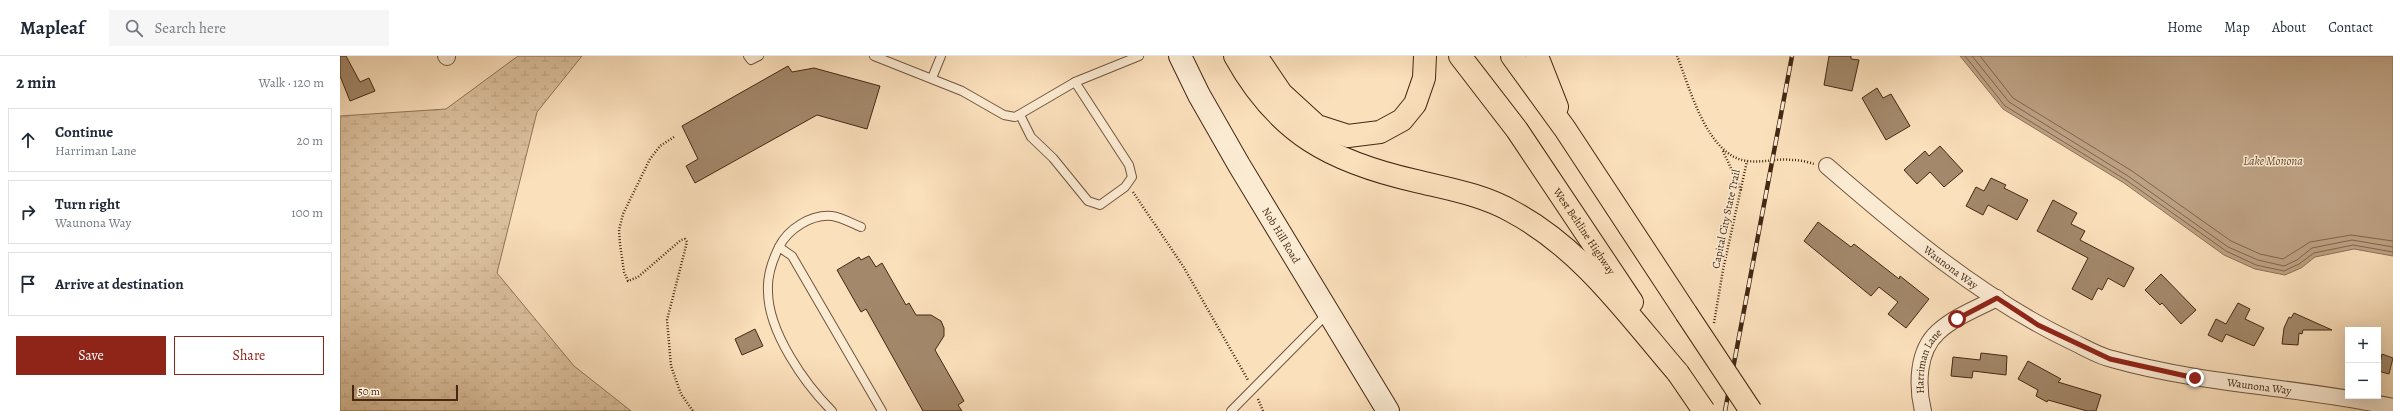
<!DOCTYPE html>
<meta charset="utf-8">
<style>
:root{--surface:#fff;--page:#f6f6f7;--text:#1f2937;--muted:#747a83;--line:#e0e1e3;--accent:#8f2418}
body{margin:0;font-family:Alegreya,serif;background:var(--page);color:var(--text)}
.controls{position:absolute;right:12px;bottom:12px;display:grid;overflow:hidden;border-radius:0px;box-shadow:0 4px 16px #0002}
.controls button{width:36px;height:36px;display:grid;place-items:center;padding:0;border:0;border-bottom:1px solid var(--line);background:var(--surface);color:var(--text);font:20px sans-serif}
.scale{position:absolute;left:12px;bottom:10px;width:106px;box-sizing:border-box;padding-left:4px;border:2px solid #442813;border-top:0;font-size:11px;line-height:14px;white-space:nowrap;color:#442813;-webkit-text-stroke:3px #fcebd3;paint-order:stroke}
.stop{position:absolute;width:12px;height:12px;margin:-9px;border:3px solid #8f2418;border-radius:50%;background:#fff}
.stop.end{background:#8f2418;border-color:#fff;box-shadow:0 1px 4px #0008}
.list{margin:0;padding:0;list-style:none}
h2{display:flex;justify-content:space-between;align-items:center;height:52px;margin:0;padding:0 16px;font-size:17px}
h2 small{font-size:13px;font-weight:400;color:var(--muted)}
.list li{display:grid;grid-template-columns:26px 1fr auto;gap:12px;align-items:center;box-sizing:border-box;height:64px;margin:0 8px 8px;padding:0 8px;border:1px solid var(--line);border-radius:0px}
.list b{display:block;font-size:15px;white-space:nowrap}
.list p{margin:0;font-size:13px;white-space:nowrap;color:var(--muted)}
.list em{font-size:13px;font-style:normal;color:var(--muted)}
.actions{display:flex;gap:8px;padding:12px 16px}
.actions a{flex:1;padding:9px 0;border:1px solid var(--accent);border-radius:0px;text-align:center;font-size:14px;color:var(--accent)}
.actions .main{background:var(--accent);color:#fff}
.icon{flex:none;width:22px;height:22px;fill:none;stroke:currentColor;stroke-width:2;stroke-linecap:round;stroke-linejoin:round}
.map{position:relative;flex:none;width:2053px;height:355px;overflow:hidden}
header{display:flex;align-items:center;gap:24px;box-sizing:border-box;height:56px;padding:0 20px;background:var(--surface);border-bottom:1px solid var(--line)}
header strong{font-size:19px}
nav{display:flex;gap:22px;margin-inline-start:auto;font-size:14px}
.search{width:280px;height:36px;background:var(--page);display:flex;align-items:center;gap:10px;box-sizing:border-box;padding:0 14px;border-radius:0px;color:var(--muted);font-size:15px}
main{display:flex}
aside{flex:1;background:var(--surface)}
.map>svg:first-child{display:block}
.wetland{fill:url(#wetland-marsh);stroke:#907459}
.water{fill:#bda183;stroke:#8d7156}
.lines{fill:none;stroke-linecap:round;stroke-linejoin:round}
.shore{stroke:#80644b;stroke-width:1}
.building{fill:#a3886b;stroke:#442813}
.lane-casing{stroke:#72563d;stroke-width:10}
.street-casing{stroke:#72563d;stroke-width:18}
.secondary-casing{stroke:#442813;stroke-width:24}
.highway-casing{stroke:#442813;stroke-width:24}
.path{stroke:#442813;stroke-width:2.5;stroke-dasharray:1 2;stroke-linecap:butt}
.lane{stroke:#fcebd3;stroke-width:8}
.street{stroke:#fcebd3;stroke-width:16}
.secondary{stroke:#fcebd3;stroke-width:22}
.highway{stroke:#fbe0bc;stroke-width:22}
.rail-casing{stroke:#442813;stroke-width:4.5}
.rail{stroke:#fcebd3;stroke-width:3;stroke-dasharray:9;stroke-linecap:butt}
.highway-bridge-casing{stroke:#442813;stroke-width:24;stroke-linecap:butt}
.highway-bridge{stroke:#fbe0bc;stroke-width:22}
.route{stroke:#8f2418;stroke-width:5}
.labels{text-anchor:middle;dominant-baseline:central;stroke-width:3;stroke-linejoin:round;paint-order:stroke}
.street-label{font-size:11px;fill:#442813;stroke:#fcebd3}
.water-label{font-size:12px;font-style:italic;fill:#684c35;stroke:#fcebd3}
</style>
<header>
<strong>Mapleaf</strong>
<div class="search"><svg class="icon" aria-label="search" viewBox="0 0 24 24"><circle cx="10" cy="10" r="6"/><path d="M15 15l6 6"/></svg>Search here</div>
<nav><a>Home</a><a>Map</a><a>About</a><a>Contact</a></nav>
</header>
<main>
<aside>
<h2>2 min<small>Walk · 120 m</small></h2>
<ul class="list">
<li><svg class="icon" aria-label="ahead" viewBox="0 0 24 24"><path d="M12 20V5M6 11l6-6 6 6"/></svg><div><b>Continue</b><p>Harriman Lane</p></div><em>20 m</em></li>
<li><svg class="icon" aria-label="right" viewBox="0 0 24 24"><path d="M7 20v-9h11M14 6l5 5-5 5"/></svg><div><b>Turn right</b><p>Waunona Way</p></div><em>100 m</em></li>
<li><svg class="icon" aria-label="arrive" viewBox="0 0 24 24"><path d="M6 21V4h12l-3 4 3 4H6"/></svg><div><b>Arrive at destination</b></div></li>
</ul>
<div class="actions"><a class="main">Save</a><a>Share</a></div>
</aside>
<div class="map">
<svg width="2053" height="355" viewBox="0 0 2053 355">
<defs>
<pattern id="wetland-marsh" width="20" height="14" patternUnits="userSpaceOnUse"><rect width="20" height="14" fill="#dcc19f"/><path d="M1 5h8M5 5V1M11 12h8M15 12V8" fill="none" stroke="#bea688"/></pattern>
</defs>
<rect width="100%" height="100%" fill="#fbe0bc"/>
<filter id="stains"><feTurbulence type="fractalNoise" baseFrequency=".005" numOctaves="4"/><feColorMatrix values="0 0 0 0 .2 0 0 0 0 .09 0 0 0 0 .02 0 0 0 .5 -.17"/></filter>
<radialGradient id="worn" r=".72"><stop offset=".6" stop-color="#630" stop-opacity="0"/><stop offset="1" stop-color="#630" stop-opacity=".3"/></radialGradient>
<path class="wetland" d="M178 0H242L197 56 157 217 234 310 291 355H0V60L106 53Z"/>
<path class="water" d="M1620 0H2053V200L2014 193 1975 201 1961 212 1945 219 1915 213 1884 199 1784 127 1663 53Z"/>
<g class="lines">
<g class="shore">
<path d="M1625 0 1665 50 1786 124 1886 195 1916 209 1944 215 1959 208 1974 197 2013 189 2053 196"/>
<path d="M1632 0 1669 46 1788 120 1888 191 1918 204 1944 210 1957 204 1972 192 2012 184 2053 191"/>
<path d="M1640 0 1673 42 1792 115 1891 185 1920 198 1943 203 1970 186 2011 179 2053 185"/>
</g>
</g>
<g class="building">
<path d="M0 0H6L20 26 29 22 35 35 10 45 0 20Z"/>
<path d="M1489 0H1511V3L1519 4 1512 35 1484 29Z"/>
<path d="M448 10 452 16 474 12 540 30 527 73 477 59 355 127 346 110 358 103 342 70Z"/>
<path d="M1537 32 1543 42 1551 38 1570 70 1546 84 1522 42Z"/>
<path d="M1600 90 1623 115 1604 131 1590 116 1577 128 1564 114 1585 95 1589 100Z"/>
<path d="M1651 122 1666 129 1664 132 1688 144 1677 164 1648 149 1643 159 1626 150 1636 131 1644 135Z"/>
<path d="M1713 144 1737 157 1731 168 1745 175 1740 184 1794 212 1784 231 1768 222 1762 234 1758 232 1752 244 1732 233 1748 202 1697 175Z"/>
<path d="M1478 166 1511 191 1514 188 1559 223 1560 220 1589 243 1566 272 1548 258 1558 246 1539 231 1531 240 1464 185Z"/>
<path d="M529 200 536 211 542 207 566 249 569 247 576 259H591L601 265 604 272V280L595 294 624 345 618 349 622 355H583L526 253 521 256 497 214 519 201 521 204Z"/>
<path d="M1821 218 1856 254 1841 268 1822 247 1820 249 1805 234Z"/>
<path d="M1898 247 1910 253 1905 263 1924 272 1914 290 1886 278 1882 286 1868 279 1876 263 1886 268Z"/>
<path d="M1954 257 1992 274H1963L1962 278 1959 277 1958 289 1942 288 1944 272 1949 261 1951 262Z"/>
<path d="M415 273 423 290 402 299 395 283Z"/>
<path d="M1641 297 1667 300 1666 319 1633 315 1632 322 1611 320 1613 301 1640 304Z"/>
<path d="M2042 298 2053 302 2049 318 2038 315Z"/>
<path d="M1688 305 1721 323 1718 326 1761 339 1756 355H1747L1708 344 1707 346 1696 340 1698 334 1678 323Z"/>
</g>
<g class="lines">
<g class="lane-casing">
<g id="lane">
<path d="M408 0 411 4 419 0"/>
<path d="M534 0 622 35 664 59 675 61 735 26 799 0"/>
<path d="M592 22 601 0"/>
<path d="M680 59 691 81 713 102 748 145 760 149 785 131 792 121 789 109 735 26"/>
<path d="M439 191C448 173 471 158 492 160 501 161 513 168 521 171"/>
<path d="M492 355C465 328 428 276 428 235 427 219 432 205 439 191L452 200 542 355"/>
<path d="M891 355 988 257"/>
</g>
</g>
<g class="street-casing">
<g id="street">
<path d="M106 0 107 1"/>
<path id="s1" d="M1487 110C1562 175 1641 242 1731 285 1744 291 1758 300 1772 303 1864 329 1960 331 2053 351"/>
<path id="s2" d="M1583 355C1577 330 1577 295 1598 276 1614 261 1638 252 1657 242"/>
</g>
</g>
<g class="secondary-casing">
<g id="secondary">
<path id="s3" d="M840 0 859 39 899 109 1048 355"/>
</g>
</g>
<g class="highway-casing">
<g id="highway">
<path d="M895 0C938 78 992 106 1076 125 1109 133 1144 139 1173 156 1242 193 1288 259 1338 317"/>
<path d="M916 0 941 37 977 70 1008 80 1040 76 1062 64 1075 48 1084 22 1085 0"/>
<path id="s4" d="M1120 0 1177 74 1292 246"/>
<path d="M1172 0 1225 73 1346 257"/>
<path d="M1197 0 1217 51"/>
</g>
</g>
<g class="path">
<path d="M1337 0C1350 32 1367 100 1407 105 1423 107 1438 102 1453 104 1460 104 1468 106 1474 108"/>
<path d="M334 81 320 90 310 103 283 158 279 174 280 188 284 216 288 225 298 221 341 184 345 183 347 186 327 264 331 310 341 338 353 355"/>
<path d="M1383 95 1401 134"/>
<path d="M793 136 843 210 908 324"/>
<path d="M1374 267 1383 214 1407 105"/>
<path d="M918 343 923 355"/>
</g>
<use href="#lane" class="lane"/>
<use href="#street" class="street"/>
<use href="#secondary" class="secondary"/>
<use href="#highway" class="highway"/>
<g class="rail-casing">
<path id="rail" d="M1385 355 1452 0"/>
</g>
<use href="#rail" class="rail"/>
<g class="highway-bridge-casing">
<g id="highway-bridge">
<path d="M1346 257 1411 355"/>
<path d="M1338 317 1364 355"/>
</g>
</g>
<use href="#highway-bridge" class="highway-bridge"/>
</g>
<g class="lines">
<path class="route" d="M1617 263 1657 242 1698 269 1770 303 1855 322"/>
</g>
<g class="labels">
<g class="street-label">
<text transform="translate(1386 163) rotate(-78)">Capital City State Trail</text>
<text stroke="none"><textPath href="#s4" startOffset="215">West Beltline Highway</textPath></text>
<text stroke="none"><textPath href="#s3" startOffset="206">Nob Hill Road</textPath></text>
<text stroke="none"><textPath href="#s1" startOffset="160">Waunona Way</textPath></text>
<text stroke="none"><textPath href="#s2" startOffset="52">Harriman Lane</textPath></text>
<text stroke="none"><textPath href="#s1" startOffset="496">Waunona Way</textPath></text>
</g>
<g class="water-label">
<text x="1933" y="105">Lake Monona</text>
</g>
</g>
<rect width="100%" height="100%" filter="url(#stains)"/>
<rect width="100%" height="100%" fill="url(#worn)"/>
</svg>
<div class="controls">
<button>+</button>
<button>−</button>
</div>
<div class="scale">50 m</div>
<div class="stop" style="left:1617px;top:263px"></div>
<div class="stop end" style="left:1855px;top:322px"></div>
</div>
</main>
